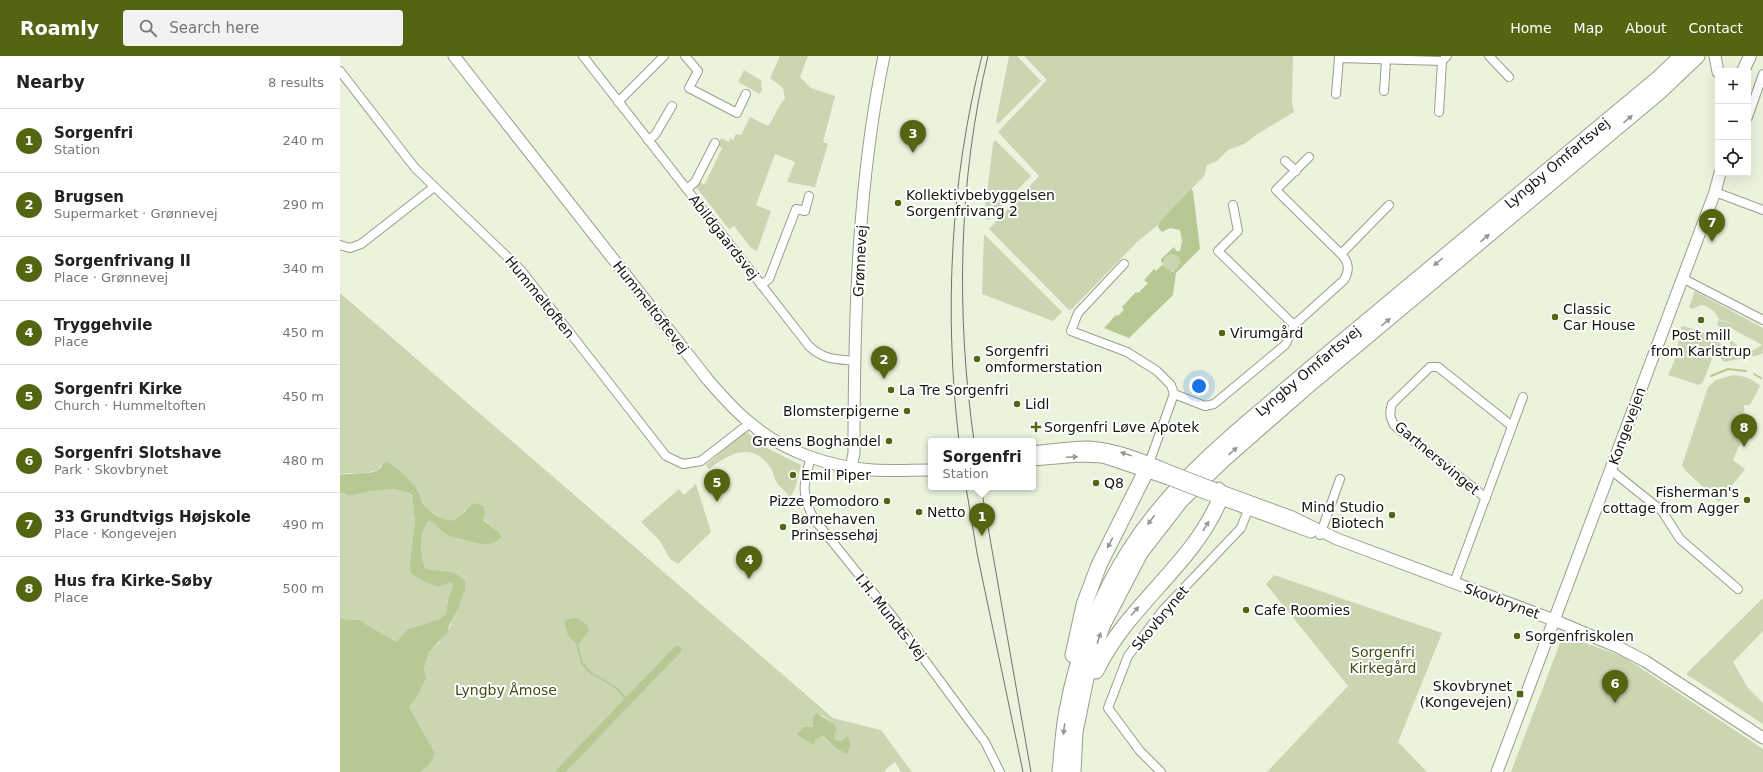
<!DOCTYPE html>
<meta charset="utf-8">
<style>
:root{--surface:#fff;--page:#f2f2f2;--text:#222;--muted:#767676;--line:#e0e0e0;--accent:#526510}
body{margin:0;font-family:"DejaVu Sans",sans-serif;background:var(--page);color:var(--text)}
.controls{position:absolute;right:12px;top:12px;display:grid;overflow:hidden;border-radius:4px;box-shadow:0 4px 16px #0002}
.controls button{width:36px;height:36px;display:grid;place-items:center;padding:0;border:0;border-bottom:1px solid var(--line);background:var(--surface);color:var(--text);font:20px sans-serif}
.you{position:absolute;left:859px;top:330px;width:14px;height:14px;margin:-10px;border:3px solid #fff;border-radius:50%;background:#1a73e8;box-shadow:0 0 0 6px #1a73e833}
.badge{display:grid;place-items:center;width:26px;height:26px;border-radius:50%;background:var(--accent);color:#fff;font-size:13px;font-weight:700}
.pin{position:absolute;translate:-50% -33px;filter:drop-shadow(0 1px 2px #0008)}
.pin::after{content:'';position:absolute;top:21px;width:14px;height:12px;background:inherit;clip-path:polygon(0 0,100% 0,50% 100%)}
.popup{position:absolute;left:588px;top:382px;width:108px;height:52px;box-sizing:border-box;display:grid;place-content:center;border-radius:4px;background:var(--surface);filter:drop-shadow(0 1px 3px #0005);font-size:13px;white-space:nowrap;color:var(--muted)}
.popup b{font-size:15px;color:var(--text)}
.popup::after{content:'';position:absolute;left:50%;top:100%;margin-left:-8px;border:8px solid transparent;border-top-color:var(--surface)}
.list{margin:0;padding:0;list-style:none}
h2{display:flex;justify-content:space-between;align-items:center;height:52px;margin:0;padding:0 16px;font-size:17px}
h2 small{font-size:13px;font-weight:400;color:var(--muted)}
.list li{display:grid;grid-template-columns:26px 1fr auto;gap:12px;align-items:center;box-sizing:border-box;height:64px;padding:0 16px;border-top:1px solid var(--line)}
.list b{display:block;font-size:15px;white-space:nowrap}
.list p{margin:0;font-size:13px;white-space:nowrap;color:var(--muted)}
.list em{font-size:13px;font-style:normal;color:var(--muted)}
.icon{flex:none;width:22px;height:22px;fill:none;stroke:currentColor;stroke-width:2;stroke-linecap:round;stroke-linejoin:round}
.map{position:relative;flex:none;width:1423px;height:716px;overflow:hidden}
header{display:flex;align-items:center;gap:24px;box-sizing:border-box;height:56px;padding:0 20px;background:var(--accent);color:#fff}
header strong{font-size:19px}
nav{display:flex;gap:22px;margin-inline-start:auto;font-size:14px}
.search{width:280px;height:36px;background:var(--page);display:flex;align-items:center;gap:10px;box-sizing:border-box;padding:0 14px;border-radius:4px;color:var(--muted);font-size:15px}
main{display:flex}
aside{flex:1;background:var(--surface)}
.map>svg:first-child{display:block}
.green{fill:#cad5b2;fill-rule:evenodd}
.water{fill:#b7c893;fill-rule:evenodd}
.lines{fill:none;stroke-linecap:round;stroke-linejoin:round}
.stream{stroke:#b7c893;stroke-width:2}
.canal{stroke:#b7c893;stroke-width:8}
.minor-casing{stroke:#989f8b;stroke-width:10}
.tertiary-casing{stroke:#989f8b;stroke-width:13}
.secondary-casing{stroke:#989f8b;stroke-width:14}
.motorway-casing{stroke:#989f8b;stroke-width:17}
.minor{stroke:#fff;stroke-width:8}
.tertiary{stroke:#fff;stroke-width:11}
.secondary{stroke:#fff;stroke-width:12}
.motorway{stroke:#fff;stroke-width:15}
.tram{stroke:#717567;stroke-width:1}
.tertiary-bridge-casing{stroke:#989f8b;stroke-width:13;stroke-linecap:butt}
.tertiary-bridge{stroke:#fff;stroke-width:11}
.oneway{fill:#969793}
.poi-dot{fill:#526510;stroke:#fff;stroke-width:1.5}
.labels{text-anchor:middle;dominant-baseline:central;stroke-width:4;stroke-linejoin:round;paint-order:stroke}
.street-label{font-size:14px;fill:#151810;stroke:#fff}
.poi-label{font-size:14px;fill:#151810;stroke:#fff;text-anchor:start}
.park-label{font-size:14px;fill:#414f16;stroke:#fff}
</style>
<header>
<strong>Roamly</strong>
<div class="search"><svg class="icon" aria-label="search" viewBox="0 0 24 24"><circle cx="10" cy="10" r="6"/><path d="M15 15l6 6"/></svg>Search here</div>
<nav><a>Home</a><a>Map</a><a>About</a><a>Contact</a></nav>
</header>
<main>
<aside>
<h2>Nearby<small>8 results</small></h2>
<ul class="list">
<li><span class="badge">1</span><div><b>Sorgenfri</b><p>Station</p></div><em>240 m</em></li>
<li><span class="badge">2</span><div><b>Brugsen</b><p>Supermarket · Grønnevej</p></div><em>290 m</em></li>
<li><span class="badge">3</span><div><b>Sorgenfrivang II</b><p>Place · Grønnevej</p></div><em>340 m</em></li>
<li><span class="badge">4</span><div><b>Tryggehvile</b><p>Place</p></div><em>450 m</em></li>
<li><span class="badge">5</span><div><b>Sorgenfri Kirke</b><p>Church · Hummeltoften</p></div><em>450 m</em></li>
<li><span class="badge">6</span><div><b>Sorgenfri Slotshave</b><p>Park · Skovbrynet</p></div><em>480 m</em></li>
<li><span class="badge">7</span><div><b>33 Grundtvigs Højskole</b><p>Place · Kongevejen</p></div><em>490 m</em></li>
<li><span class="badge">8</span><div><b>Hus fra Kirke-Søby</b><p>Place</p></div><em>500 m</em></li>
</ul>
</aside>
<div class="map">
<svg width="1423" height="716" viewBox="0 0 1423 716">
<rect width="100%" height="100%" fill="#ecf3dd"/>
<g class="green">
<path d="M440 0H468L460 21 471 32 495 40 483 86 488 88 475 131 447 126 455 106 435 98 416 149 431 155 417 195 411 192 394 170 389 173 356 131 360 126 364 128 366 126 382 92 378 89 381 82 389 86 390 82 393 84 396 78 401 79 410 61 428 70C434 63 439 47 445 43L443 32 430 22Z"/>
<path d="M669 0H677L701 25 658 68 656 65Z"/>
<path d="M684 0H953L952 48 954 56 919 77 904 88 888 94 877 105 867 109 864 120 819 168 797 186 732 253 729 254 649 173 699 120 658 76 707 24Z"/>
<path d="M404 14 422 25 421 29 422 34 420 38 398 26Z"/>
<path d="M655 84 691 120 648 164 644 161 653 88Z"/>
<path d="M644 178 722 256 713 265 642 238Z"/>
<circle cx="832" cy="206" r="9"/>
<path d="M1355 235 1423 272V297L1419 299 1384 306 1380 301 1391 290C1389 282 1381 276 1377 268L1379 264 1398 270 1379 263 1374 255 1366 250 1361 249 1352 253 1349 251ZM1383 272H1391L1422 289 1410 296 1397 294V289L1387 281Z"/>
<path d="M0 237 493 662 541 674 572 716H561L555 706 545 714V716H81L90 708 94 698 69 651 78 639 85 622 84 613 89 596 99 587 111 570V565L118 553 125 534V525L85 512C80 499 79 475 89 465L95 466 98 470 117 483 138 487 159 476 143 463 125 454 119 461 112 464H104L85 451 79 437 53 409H41L38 414 21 418 8 417 0 419ZM482 659 493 667 497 673 494 680 495 684 502 685 497 693 482 680 476 683 474 690 456 678 463 671H474L473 661Z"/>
<path d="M1342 270 1350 272 1359 276 1369 277 1381 288 1380 292 1375 295 1363 326 1359 329 1328 319 1334 306Z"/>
<path d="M1393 319C1403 320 1412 322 1420 330L1410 349H1404L1406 374 1393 404 1405 413 1379 446 1345 414 1342 409 1368 331 1376 324Z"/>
<path d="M406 375 423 390 461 409 455 433 450 441C446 436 441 432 437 427 434 422 434 417 431 412 412 385 390 397 369 413L366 409Z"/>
<path d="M356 428 371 476 338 508 330 503 320 485 301 466 339 433 344 439Z"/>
<path d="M54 433 66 436 72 440 75 466 74 487 87 527 99 531 111 526 113 530 108 543 106 558 100 563 68 573 56 586 19 564 0 563V436L9 440 31 435Z"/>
<path d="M934 519 1102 577 1058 686 1087 716H927L1008 630 926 528Z"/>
<path d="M1423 542V575L1393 606 1408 632 1423 647V668L1346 618Z"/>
<path d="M1223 579 1284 601 1423 693V716H1171Z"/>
</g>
<g class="water">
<path d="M851 133 853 135 860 193 836 217 833 239 789 282 764 272 776 259 778 260 784 254 782 251 796 236 798 237 808 227 804 224 814 213 816 215 822 209 821 203 834 191 836 195H840L842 185 840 174 830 172 822 176 818 171 819 167ZM831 198 838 200 841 206 838 211 833 216 827 213 822 208 826 200Z"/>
<path d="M46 405C58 412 72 425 79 437 81 442 82 448 86 451 92 457 104 466 113 464 119 462 129 451 135 447L143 450 145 457 143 464 159 476 161 482C157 485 152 488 146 488 138 488 110 482 103 476 97 471 97 466 89 465 79 474 80 499 85 512 101 518 112 511 125 525V534L118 553 111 565 107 577 89 596 84 613 86 622 78 639 69 651 95 698 90 708 81 716H0V563L19 564 56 586 68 573 100 563 106 558 108 543 113 530 111 526 99 531 87 527 71 517 70 508 75 466 72 439 66 436 54 433 31 435 9 440 0 436V419C9 417 31 419 38 414 41 412 43 407 46 405Z"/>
<path d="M236 562 246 568 249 574 239 588C228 584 225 575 225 564Z"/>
<path d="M476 657 493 667 497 673 494 680 495 684 502 685 507 680 509 682 510 691 507 698 497 693 483 680 476 683 474 690 456 678 463 671H473V661Z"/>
</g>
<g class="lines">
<g class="stream">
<path d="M1414 318 1421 322"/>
<path d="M1371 320 1388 313 1406 315"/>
<path d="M237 588 242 607 250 616 278 633 288 646"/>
</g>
<path class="canal" d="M220 716 337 594"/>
<g class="minor-casing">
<g id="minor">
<path d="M243 0 469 290C484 304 495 303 515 305"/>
<path d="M345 0 358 15 349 32 397 57 406 38"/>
<path d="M1149 0 1169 21"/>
<path d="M0 15 75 112 181 214 326 400 343 408 361 405 410 367"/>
<path d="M1044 35 1046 4"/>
<path d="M996 38 999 2 1102 5 1107 0"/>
<path d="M278 46 324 0"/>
<path d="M1099 56 1102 5"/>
<path d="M1408 61 1423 18"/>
<path d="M308 84 315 79 332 50"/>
<path d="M969 101 936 134 1001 198 1049 149"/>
<path d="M945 105 956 115"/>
<path d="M347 133 355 126 375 87"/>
<path d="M1376 133 1375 136 1423 154"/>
<path d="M893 149 898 175 878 195 954 269"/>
<path d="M0 189 10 192 21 188 94 131"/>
<path d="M784 208 738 257 731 275 787 296 817 315 831 329 834 338 865 350 874 348 945 289C949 283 950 276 954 269L1004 224C1010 214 1009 206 1001 198"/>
<path d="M1342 222 1423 264"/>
<path d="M421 229 429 223 456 153 465 155 469 140"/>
<path d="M471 401C463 428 461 438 474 463L553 561 645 686 660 716"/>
<path d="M808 410 834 338"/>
<path d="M1271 414 1322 455 1340 483 1398 533"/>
<path d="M1146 442 1054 369C1050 361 1049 357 1052 348L1090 311H1098L1172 370"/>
<path d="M980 479 1000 423"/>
<path d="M1114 527 1183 341"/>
<path d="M821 716 800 695 768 652 788 600 823 554 901 472 910 449"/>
</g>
</g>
<g class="tertiary-casing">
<g id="tertiary">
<path d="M114 0 368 324C381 339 394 354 409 366 442 395 489 411 533 414 552 415 572 414 591 414"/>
<path d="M1375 0 1378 16"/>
<path d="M693 396C711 394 730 391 749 391 778 393 805 405 832 416"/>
<path d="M693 404 739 400 763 401 826 422"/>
<path d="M511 412 514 397C514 266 517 129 544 0"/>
<path d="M876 433 952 461 997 483 1214 564 1280 592 1305 605 1423 682"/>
<path d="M873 440 971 476"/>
<path d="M1157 716 1375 136 1380 117"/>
</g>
</g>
<g class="secondary-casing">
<path id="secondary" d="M1403 15 1410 0"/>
</g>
<g class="motorway-casing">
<g id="motorway">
<path d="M733 599 744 549 759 509 806 415"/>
<path d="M756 615C787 549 853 509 880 443L878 434"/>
<path d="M720 716C722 696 723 675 727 655 737 598 760 540 791 492 824 441 868 400 914 361 949 331 984 301 1019 272 1120 189 1219 105 1319 22L1342 0"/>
<path d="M733 716 735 676 746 622 762 570 800 497 841 444 885 402 965 332 1319 36 1357 0"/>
</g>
</g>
<use href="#minor" class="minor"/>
<use href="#tertiary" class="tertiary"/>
<use href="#secondary" class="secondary"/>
<use href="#motorway" class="motorway"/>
<g class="tram">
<path d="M619 385C604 257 610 125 642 0"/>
<path d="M634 385C616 258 618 125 648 0"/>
<path d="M626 431 637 497 683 716"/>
<path d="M641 431 691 716"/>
</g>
<g class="tertiary-bridge-casing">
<g id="tertiary-bridge">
<path d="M832 416 876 433"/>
<path d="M826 422 870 439"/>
</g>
</g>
<use href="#tertiary-bridge" class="tertiary-bridge"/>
</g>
<defs><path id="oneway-solid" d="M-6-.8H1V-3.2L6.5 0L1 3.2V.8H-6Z"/></defs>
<g class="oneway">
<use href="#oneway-solid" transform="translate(1288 63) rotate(-40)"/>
<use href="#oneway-solid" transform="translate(1145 182) rotate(-40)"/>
<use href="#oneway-solid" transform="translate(1098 206) rotate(140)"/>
<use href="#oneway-solid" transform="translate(1046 266) rotate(-40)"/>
<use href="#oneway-solid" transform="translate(893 395) rotate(-41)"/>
<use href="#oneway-solid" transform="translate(786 398) rotate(-162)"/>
<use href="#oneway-solid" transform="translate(732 401) rotate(-3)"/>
<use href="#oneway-solid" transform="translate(811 464) rotate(127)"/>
<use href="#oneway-solid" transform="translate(866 470) rotate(-59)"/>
<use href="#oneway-solid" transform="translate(770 487) rotate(117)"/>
<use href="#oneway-solid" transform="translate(795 555) rotate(-50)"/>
<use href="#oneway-solid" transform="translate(759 582) rotate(-72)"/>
<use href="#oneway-solid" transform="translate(724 673) rotate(97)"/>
</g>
<g class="poi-dot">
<circle cx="558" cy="147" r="4"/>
<circle cx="1215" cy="261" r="4"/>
<circle cx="1361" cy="264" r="4"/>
<circle cx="882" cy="277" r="4"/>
<circle cx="637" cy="303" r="4"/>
<circle cx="551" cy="334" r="4"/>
<circle cx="677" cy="348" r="4"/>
<circle cx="567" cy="355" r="4"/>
<path d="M694 365h4v4h4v4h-4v4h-4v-4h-4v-4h4z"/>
<circle cx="549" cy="385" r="4"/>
<circle cx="453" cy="419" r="4"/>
<circle cx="756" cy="427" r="4"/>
<circle cx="1407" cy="444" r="4"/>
<circle cx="547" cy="445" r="4"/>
<circle cx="579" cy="456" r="4"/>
<circle cx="1052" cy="459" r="4"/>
<circle cx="443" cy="471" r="4"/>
<circle cx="906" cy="554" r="4"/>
<circle cx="1177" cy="580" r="4"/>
<rect x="1176" y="634" width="8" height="8" rx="2"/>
</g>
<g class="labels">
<g class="street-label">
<text transform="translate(1217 107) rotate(-40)">Lyngby Omfartsvej</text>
<text transform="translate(384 181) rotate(52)">Abildgaardsvej</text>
<text transform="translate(520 205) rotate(-87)">Grønnevej</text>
<text transform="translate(200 241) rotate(51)">Hummeltoften</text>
<text transform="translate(311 251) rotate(52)">Hummeltoftevej</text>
<text transform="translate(968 315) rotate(-40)">Lyngby Omfartsvej</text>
<text transform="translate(1287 370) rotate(-70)">Kongevejen</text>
<text transform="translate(1097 402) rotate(40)">Gartnersvinget</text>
<text transform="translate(1162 545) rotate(20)">Skovbrynet</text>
<text transform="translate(551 561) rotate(52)">I.H. Mundts Vej</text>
<text transform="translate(820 562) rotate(-50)">Skovbrynet</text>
</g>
<g class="poi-label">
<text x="566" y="139">Kollektivbebyggelsen<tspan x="566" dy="16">Sorgenfrivang 2</tspan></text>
<text x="1223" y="253">Classic<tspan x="1223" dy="16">Car House</tspan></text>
<text x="890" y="277">Virumgård</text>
<text x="1361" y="279" text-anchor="middle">Post mill<tspan x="1361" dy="16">from Karlstrup</tspan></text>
<text x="645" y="295">Sorgenfri<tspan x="645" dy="16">omformerstation</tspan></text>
<text x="559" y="334">La Tre Sorgenfri</text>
<text x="685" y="348">Lidl</text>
<text x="559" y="355" text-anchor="end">Blomsterpigerne</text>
<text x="704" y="371">Sorgenfri Løve Apotek</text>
<text x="541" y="385" text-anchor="end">Greens Boghandel</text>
<text x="461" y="419">Emil Piper</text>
<text x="764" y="427">Q8</text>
<text x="1399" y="436" text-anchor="end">Fisherman's<tspan x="1399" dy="16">cottage from Agger</tspan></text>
<text x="539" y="445" text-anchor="end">Pizze Pomodoro</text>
<text x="1044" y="451" text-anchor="end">Mind Studio<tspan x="1044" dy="16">Biotech</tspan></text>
<text x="587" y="456">Netto</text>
<text x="451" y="463">Børnehaven<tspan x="451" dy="16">Prinsessehøj</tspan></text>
<text x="914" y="554">Cafe Roomies</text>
<text x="1185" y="580">Sorgenfriskolen</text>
<text x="1172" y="630" text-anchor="end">Skovbrynet<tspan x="1172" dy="16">(Kongevejen)</tspan></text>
</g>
<g class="park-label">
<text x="1043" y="596">Sorgenfri<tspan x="1043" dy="16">Kirkegård</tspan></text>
<text x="166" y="634">Lyngby Åmose</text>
</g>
</g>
</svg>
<div class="controls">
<button>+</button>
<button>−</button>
<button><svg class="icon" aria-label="locate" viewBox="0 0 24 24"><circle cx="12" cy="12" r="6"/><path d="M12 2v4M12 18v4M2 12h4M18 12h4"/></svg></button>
</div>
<div class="you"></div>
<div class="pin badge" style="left:642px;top:480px">1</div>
<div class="popup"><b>Sorgenfri</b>Station</div>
<div class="pin badge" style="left:544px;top:323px">2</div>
<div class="pin badge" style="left:573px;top:97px">3</div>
<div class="pin badge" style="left:409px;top:523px">4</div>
<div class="pin badge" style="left:377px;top:446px">5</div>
<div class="pin badge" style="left:1275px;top:647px">6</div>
<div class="pin badge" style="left:1372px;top:186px">7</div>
<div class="pin badge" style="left:1404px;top:391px">8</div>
</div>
</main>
